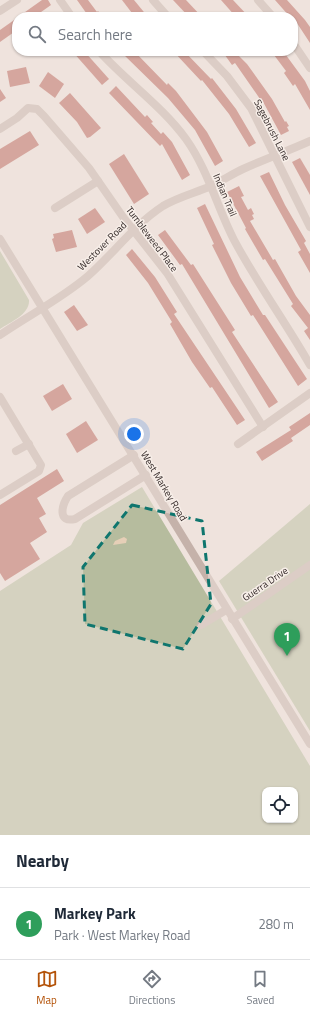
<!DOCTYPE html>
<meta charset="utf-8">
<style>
:root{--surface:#fff;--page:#f2f2f3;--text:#1f2937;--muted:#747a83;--line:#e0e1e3;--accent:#b45309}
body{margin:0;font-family:"Titillium Web",sans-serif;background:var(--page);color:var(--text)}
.controls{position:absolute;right:12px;bottom:12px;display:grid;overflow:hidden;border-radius:8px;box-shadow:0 1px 3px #0004}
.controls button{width:36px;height:36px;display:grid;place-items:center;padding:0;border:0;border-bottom:1px solid var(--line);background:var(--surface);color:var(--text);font:20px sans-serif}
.you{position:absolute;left:134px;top:434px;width:14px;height:14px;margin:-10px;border:3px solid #fff;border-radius:50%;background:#1a73e8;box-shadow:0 0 0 6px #1a73e833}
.badge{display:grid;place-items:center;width:26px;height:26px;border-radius:50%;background:var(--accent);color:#fff;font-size:13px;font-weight:700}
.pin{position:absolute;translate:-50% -33px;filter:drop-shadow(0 1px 2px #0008)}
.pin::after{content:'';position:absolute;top:21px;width:14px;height:12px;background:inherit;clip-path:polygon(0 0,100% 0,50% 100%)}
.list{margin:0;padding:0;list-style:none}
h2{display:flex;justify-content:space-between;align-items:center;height:52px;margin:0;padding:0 16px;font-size:17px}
h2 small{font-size:13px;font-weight:400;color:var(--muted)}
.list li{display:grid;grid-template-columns:26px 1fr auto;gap:12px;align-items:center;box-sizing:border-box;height:72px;padding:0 16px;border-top:1px solid var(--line)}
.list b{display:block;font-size:15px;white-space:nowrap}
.list p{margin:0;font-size:13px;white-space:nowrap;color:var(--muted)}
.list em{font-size:13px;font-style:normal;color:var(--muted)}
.icon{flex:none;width:22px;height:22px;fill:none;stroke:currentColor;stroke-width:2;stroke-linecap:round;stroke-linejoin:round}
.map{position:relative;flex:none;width:310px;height:835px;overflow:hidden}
.search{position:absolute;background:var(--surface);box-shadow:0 1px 3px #0004;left:12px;right:12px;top:12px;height:44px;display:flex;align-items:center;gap:10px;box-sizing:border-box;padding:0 14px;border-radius:16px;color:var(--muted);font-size:15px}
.sheet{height:124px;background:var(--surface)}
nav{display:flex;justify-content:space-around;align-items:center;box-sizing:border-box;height:56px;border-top:1px solid var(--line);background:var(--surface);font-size:11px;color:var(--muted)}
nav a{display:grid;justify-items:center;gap:2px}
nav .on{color:var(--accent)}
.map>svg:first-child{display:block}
.green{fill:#b6bc9e;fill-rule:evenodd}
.sand{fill:#e6cfb7}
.building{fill:#b75b53}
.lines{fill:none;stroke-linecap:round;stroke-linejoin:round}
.minor{stroke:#c5b2aa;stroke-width:8}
.marked{fill:none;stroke:#0f766e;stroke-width:3;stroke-dasharray:8 5;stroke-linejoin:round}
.labels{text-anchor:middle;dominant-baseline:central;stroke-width:3;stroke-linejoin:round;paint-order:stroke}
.street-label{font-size:10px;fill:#342a29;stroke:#f7eee8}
</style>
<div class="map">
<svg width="310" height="835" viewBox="0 0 310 835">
<rect width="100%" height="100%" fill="#efe3dd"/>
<g class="green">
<path d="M0 251 29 300C30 314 11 322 0 329Z"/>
<path d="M142 487 310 766V835H0V591L71 545 83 523ZM265 790H295V820H265Z"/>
<path d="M310 504V731L219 581Z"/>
</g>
<path class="sand" d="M124 537 127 539 126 543 113 545 115 541Z"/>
<g class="building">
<path d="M42 0H48L51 5 34 17H18Z"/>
<path d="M77 0H88L97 12 98 11 103 17H89Z"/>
<path d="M122 0H134L148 17H135Z"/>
<path d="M173 0H186L202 17H189Z"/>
<path d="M221 0H233L249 17H236Z"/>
<path d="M275 0H287L305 20 310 27V43L293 17H290Z"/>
<path d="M17 18V30L0 42V30Z"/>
<path d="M72 51H84L109 79 102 85Z"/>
<path d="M126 51H134L167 85 168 83 176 91 207 132 223 161 215 166 195 130 168 98 123 54Z"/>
<path d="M173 51H184L211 79 212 78 236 109 256 143 249 147 229 114 202 80 201 81Z"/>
<path d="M222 51H234L247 64 272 99 285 122 286 121 289 126 287 127 289 131 281 135 261 98 260 99 235 63 232 65Z"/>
<path d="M271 51H283L305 81 310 91V110L295 84 293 86 284 73 286 71Z"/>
<path d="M26 67 30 83 10 87 7 71Z"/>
<path d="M48 72 64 84 55 98 39 86Z"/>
<path d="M116 86 145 117 147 115 153 122 151 123 161 134 163 132 172 142 190 175 182 180 162 144 160 146 109 93Z"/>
<path d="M0 89 6 98 0 102Z"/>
<path d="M70 93 101 128 90 137 87 138 77 122 59 103Z"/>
<path d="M30 131 39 145 0 169V149Z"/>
<path d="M124 154 149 194 134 204 109 164Z"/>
<path d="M300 158 310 175V195L292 162Z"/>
<path d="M269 172 285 205 306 241 304 243 310 254V273L298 252 301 250 260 176Z"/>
<path d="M239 186 244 196 241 197 248 210 251 208 254 214 252 215 254 219 250 221 273 260 275 259 296 296 310 315V340L304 331 308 328 291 306 293 304 265 259 263 260 245 229 246 228 227 192Z"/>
<path d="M205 204 240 277 263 315H265L307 379 298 386 253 315 251 316 231 283 212 245 214 244 197 208Z"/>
<path d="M95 208 105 222 87 234 78 219Z"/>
<path d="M72 230 77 247 56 252 52 239 54 238 53 234Z"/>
<path d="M165 230 191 265 193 264 235 330 232 332 278 402 269 408 182 264 180 265 158 235Z"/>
<path d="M132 249 155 277 177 312 174 314 245 420 237 425 212 387 210 388 192 362 170 324 172 322 148 283 126 255Z"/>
<path d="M74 305 88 325 77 331 64 312Z"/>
<path d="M63 384 72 399 52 411 43 396Z"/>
<path d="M310 413V425L291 438 293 441 262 461 256 452 291 430 289 427Z"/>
<path d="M86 421 98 440 77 453 66 434Z"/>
<path d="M57 469 64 481 37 498 46 514 39 518 47 532 30 543 40 559 5 581 0 573V505Z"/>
</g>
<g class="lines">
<g class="minor">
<path d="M60 0 72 17"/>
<path d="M153 0 168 17"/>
<path d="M258 0 273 17"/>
<path d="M0 11 17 0"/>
<path d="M293 43 310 68"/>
<path d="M99 51C127 82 162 106 186 139 208 170 217 207 234 240 257 283 286 323 310 365"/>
<path d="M203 51 227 76 251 108 310 227"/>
<path d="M0 129 17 118 28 108 37 109 44 116 89 168 123 217 167 273 263 427"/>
<path d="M55 208 98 181"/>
<path d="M0 239 310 744"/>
<path d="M0 335C29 315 61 299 88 276 114 253 134 225 163 206 178 197 195 193 211 186 222 181 232 174 243 169 265 159 288 151 310 141"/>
<path d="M0 397 41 465 39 471 0 495"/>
<path d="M238 444 310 393"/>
<path d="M16 451 29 444"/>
<path d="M134 455 68 496C62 505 57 523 75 519L146 475"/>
<path d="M232 619 310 565"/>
<path d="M201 625 226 610"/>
</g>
</g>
<path d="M0 0H310V835H0ZM132 505 202 521 211 604 183 649 85 624 83 567Z" fill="#efe3dd" fill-opacity=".55" fill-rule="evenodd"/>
<path class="marked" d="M132 505 202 521 211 604 183 649 85 624 83 567Z"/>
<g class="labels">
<g class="street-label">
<text transform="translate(272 130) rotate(63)">Sagebrush Lane</text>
<text transform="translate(225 195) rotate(67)">Indian Trail</text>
<text transform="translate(152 239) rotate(53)">Tumbleweed Place</text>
<text transform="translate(102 246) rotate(-45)">Westover Road</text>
<text transform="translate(164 486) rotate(59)">West Markey Road</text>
<text transform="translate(265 584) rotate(-34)">Guerra Drive</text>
</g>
</g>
</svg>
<div class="controls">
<button><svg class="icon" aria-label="locate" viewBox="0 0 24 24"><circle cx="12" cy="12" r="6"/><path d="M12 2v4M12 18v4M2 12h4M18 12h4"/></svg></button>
</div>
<div class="you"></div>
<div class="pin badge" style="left:287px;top:656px;background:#2e9e5b">1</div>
<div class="search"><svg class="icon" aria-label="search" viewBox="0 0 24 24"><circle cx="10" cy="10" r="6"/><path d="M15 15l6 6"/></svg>Search here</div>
</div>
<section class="sheet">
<h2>Nearby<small></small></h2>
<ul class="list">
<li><span class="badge" style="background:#2e9e5b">1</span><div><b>Markey Park</b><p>Park · West Markey Road</p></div><em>280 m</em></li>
</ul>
</section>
<nav>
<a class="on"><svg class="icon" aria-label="map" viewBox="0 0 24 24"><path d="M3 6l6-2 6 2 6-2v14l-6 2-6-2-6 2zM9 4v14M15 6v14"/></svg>Map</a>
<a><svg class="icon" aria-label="directions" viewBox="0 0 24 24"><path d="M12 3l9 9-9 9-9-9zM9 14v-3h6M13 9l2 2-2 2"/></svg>Directions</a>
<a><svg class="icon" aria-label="saved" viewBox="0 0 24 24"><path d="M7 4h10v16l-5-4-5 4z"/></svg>Saved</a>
</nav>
